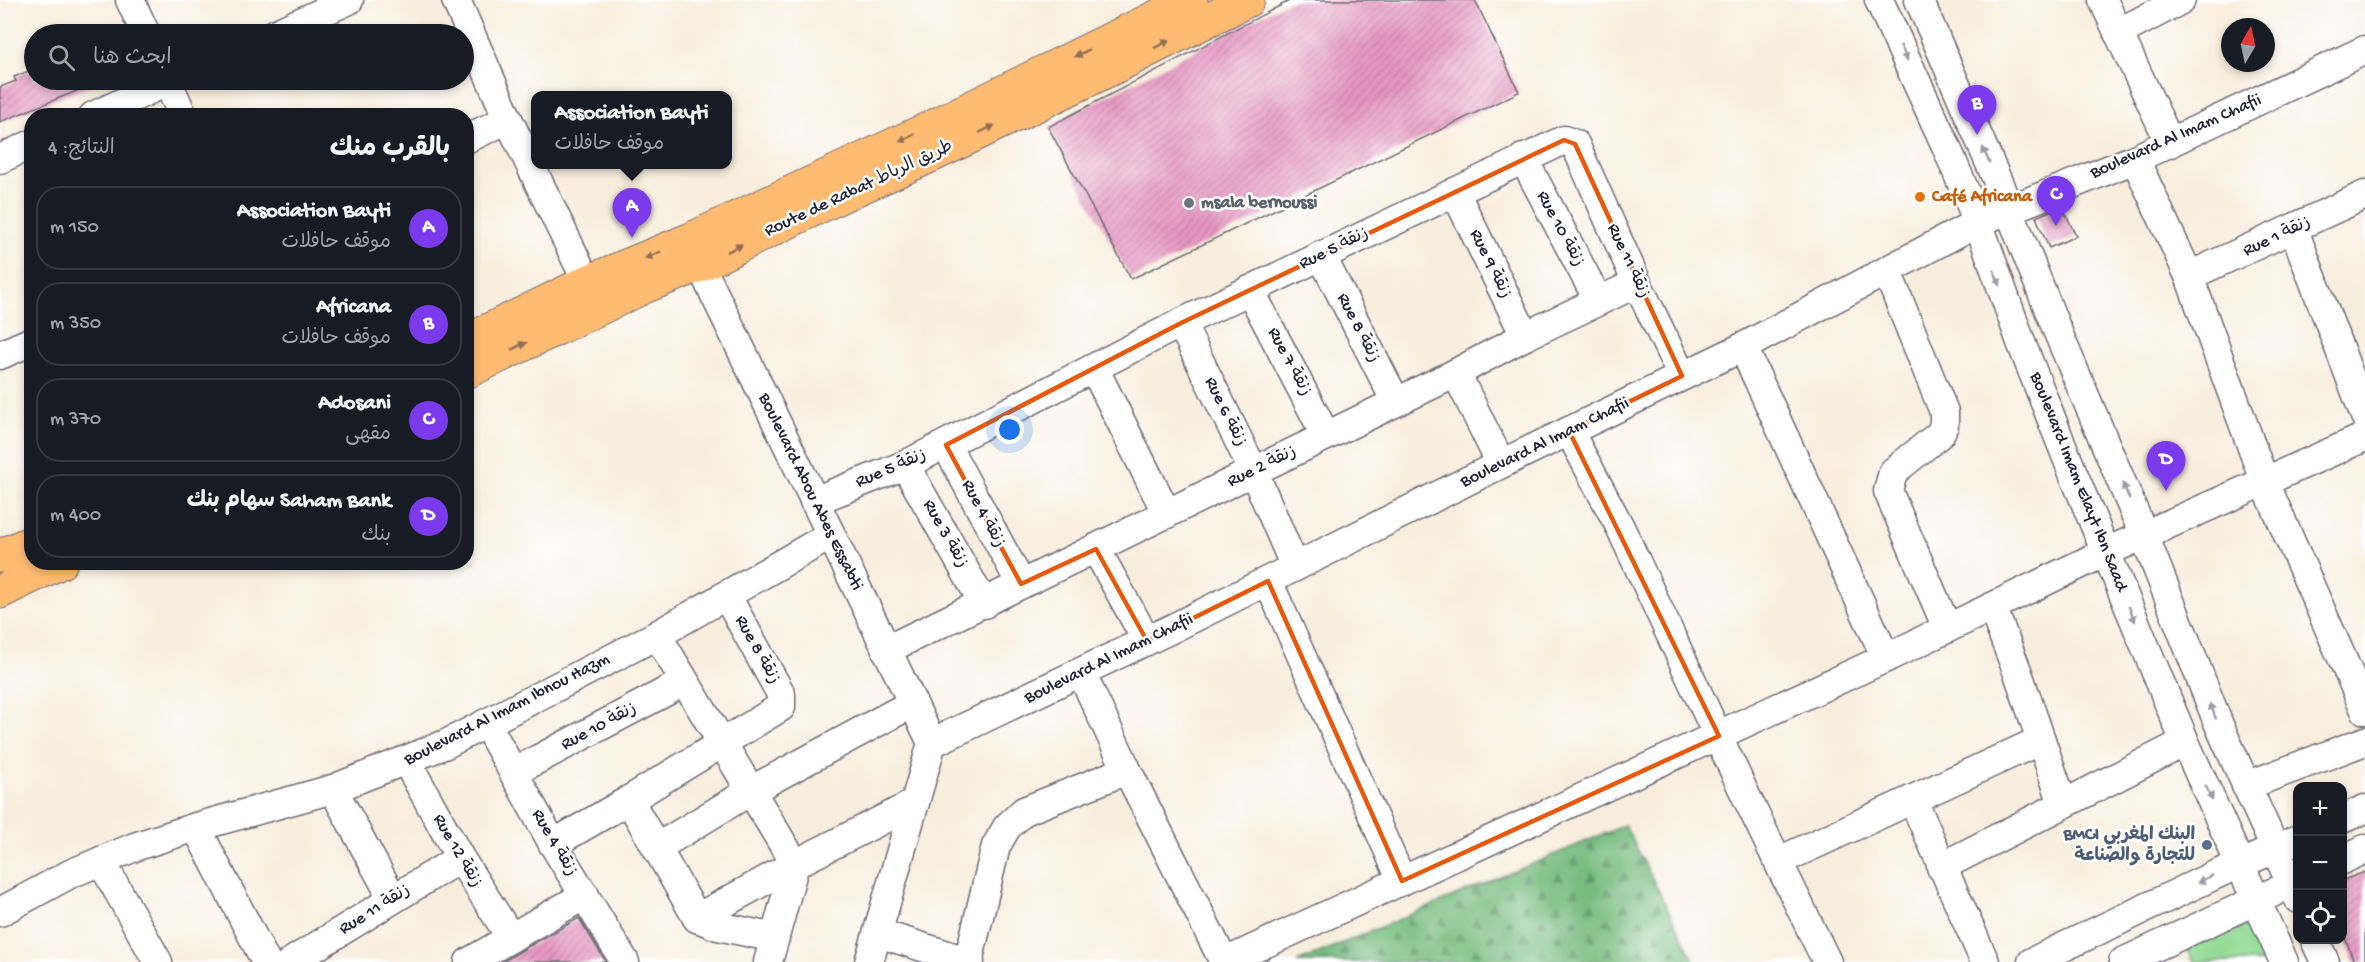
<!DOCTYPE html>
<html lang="ar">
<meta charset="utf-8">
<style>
:root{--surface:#171b24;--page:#242831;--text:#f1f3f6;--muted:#9ea1a6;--line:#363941;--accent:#7c3aed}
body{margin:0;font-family:"Gochi Hand","Playpen Sans Arabic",sans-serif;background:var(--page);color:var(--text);direction:rtl}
.controls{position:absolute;right:18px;bottom:18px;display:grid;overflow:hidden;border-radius:12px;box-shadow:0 3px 9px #0003}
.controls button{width:54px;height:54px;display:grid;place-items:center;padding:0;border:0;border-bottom:2px solid var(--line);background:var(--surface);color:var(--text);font:30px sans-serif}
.compass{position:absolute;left:2221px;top:18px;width:54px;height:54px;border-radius:50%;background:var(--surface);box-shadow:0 3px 9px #0003;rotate:9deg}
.you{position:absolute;left:1010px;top:430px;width:21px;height:21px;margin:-15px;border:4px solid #fff;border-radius:50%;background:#1a73e8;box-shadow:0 0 0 9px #1a73e833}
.badge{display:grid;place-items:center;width:39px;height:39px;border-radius:50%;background:var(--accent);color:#fff;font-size:20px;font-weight:700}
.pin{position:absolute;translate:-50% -50px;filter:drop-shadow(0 2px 3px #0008)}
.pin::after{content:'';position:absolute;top:32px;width:21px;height:18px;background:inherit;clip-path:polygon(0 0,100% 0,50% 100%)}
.popup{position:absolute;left:531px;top:91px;width:201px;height:78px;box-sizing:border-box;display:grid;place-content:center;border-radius:12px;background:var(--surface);filter:drop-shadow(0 2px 4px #0005);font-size:20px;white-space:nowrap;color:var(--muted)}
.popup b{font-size:22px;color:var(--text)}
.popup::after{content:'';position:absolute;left:50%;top:100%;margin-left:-12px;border:12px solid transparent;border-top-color:var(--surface)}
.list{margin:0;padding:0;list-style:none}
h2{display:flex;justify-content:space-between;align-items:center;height:78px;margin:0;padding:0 24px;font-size:26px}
h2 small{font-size:20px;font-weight:400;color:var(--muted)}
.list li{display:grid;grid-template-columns:39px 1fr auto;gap:18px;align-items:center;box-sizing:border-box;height:84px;margin:0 12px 12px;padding:0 12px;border:2px solid var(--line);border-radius:24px}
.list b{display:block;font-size:22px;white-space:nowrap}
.list p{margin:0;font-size:20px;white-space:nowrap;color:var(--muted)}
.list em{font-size:20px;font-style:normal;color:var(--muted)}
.icon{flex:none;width:33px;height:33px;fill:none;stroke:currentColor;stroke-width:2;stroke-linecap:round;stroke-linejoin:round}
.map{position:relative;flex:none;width:2365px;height:962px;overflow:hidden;direction:ltr}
.search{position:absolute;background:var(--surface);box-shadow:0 3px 9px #0003;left:24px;top:24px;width:450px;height:66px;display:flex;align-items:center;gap:15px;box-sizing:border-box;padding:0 21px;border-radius:33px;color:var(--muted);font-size:22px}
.panel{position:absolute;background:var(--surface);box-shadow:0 3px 9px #0003;left:24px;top:108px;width:450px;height:462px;border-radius:24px;direction:rtl}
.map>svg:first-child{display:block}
.green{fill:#94db96;stroke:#5b7e68;stroke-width:1.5}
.forest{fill:url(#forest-firs);stroke:#4c6e5d;stroke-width:1.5}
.building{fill:url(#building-hatch)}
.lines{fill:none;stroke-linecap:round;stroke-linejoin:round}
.minor-casing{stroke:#6d6974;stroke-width:31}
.major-casing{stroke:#6d6974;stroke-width:35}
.minor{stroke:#fff;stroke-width:28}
.major{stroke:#ffbb71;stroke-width:33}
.oneway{fill:#906e56}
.oneway2{fill:#9c9ca7}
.marked{fill:none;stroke:#e8590c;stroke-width:4.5;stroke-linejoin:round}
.food-dot{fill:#e8710a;stroke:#fff;stroke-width:2}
.worship-dot{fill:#6b7280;stroke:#fff;stroke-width:2}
.service-dot{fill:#5c6f8a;stroke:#fff;stroke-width:2}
.labels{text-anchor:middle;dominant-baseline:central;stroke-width:5;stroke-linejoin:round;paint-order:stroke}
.street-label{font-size:18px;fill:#22223b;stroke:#fff}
.food-label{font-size:18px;font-weight:bold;fill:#c56008;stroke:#fff;text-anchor:start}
.worship-label{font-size:18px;font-weight:bold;fill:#5b616d;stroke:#fff;text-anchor:start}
.service-label{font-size:18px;font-weight:bold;fill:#4e5e75;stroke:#fff;text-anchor:end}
</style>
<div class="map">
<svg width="2365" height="962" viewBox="0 0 2365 962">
<defs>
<pattern id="forest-firs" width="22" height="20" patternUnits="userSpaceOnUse" patternTransform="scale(1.5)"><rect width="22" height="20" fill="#77bb7f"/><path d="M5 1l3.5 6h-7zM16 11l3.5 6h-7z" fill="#619869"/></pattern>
<pattern id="building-hatch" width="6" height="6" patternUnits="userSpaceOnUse" patternTransform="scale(1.5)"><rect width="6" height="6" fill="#e797c2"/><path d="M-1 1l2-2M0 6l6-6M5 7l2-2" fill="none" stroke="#bb7b9f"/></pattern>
</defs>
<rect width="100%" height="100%" fill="#fff"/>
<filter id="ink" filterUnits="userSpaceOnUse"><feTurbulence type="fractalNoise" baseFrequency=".0167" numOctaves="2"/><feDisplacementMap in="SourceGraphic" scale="12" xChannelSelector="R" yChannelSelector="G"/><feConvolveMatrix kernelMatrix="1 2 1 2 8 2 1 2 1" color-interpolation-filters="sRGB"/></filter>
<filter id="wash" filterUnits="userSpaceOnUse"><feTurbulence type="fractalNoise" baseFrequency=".008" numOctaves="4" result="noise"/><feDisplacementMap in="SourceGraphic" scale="24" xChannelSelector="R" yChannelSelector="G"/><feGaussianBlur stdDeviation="1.35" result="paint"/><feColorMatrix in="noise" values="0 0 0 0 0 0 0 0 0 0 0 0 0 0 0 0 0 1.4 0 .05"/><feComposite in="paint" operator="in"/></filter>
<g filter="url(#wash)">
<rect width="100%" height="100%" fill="#f8eedd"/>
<path class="green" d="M2252 923 2269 962H2194L2187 948Z"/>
<path class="forest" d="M1625 825 1695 962H1297Z"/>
<g id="blocks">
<g class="building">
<path d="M1291 0H1475L1519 92 1131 279 1048 127Z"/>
<path d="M34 69V80H104L0 122V87L16 81 14 77Z"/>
<path d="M2062 206 2076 236 2049 248 2036 217Z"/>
<path d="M2365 872V962H2354L2343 932V880Z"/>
<path d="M579 918 606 962H502L519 952Z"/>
</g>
</g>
</g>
<g filter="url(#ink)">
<use href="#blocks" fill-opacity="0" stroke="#6d6974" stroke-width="1.5"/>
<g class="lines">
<g class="minor-casing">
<g id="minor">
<path d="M130 0 146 34"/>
<path d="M456 0 508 119 587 282"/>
<path d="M1879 0 1946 146 1978 222 2022 345 2073 473 2185 742 2284 962"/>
<path d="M1919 0 1998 182 2057 330 2144 535 2219 725 2298 899"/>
<path d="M2103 0 2170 143"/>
<path d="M2118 33 2181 0"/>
<path d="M274 34 349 0"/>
<path d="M167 80 183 116"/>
<path d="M93 116 171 80"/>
<path d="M466 139 508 119"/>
<path d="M1523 158 1598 300"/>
<path d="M0 159 32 144"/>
<path d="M2135 159 2189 276 2265 483 2365 710"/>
<path d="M1455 192 1525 336"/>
<path d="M2294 230 2365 416"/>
<path d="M691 246 932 743"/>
<path d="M1321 255 1396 402"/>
<path d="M1887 271 1944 412V425L1940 434 1893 472 1888 491 1947 628"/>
<path d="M2189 276 2365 195"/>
<path d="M1250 290 1326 436"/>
<path d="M1181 323 1253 470 1295 567"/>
<path d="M1743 347 1886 658"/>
<path d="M0 355 32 341"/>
<path d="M1094 368 1167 514"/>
<path d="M1456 373 1501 464"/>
<path d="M1569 431 1620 527 1745 794 1827 962"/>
<path d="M946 445 1021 584"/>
<path d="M905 465 984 604"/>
<path d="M814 501 905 465 1181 323 1564 140 1575 144 1637 283 1682 376"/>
<path d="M1096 549 1147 641"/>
<path d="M1268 581 1402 881"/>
<path d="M1992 607 2018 673 2063 804"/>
<path d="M657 635 795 864 768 962"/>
<path d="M886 650 1456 373 1525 336 1637 283"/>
<path d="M1081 672 1127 770 1224 962"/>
<path d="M486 723 553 844 625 962"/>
<path d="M407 762 460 858 511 938"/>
<path d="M514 772 684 682"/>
<path d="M2246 786 2365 741"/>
<path d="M333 789 393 899"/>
<path d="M629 800 697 918 718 926 775 938"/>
<path d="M1913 800 1985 962"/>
<path d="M2342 819 2365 809"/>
<path d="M196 827 266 962"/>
<path d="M553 844 629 800 781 707V694L726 595"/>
<path d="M658 847 752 790 913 703"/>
<path d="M2342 860 2365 849"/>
<path d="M101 861 158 962"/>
<path d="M1779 861 2041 740"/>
<path d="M1941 867 2185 742"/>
<path d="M0 912 70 874 137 846 196 827 333 789 446 744 657 635 831 535"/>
<path d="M697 918 795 864 915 803"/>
<path d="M878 933 970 962"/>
<path d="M2315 940 2325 962"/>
<path d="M291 962 460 858"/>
<path d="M469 962 585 895"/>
<path d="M869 962 932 743 1171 629 1501 464 1743 347 1978 222 2135 159 2365 50"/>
<path d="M968 962 996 846 1007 827 1024 811 1127 770"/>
<path d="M1225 962 1886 658 2106 552 2365 437"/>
<path d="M2032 962 2215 875 2298 839"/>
<path d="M2123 962 2274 892"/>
</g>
</g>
<g class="major-casing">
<g id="major">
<path d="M466 341 587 282 689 240 923 131 1191 0"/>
<path d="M466 372 644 287 700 265 841 196 935 154 1115 67 1248 0"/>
<path d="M0 556 32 542"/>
<path d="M0 592 61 562"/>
</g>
</g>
<use href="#minor" class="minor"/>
<use href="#major" class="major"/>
</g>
<defs><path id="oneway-solid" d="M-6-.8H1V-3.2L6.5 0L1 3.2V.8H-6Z" transform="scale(1.5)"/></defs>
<g class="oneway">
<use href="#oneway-solid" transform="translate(1162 44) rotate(-27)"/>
<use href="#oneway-solid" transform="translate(1082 53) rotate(154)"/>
<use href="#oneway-solid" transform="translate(987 129) rotate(-26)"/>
<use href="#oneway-solid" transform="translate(907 138) rotate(155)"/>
<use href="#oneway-solid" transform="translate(735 248) rotate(-26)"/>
<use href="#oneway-solid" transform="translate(653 255) rotate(157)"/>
<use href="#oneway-solid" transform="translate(519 346) rotate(-25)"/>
</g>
<g class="oneway2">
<use href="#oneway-solid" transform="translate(1904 53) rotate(65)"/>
<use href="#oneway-solid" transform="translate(1986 155) rotate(-114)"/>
<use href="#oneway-solid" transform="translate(1997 278) rotate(69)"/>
<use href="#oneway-solid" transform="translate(2126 491) rotate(-113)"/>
<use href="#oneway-solid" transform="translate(2132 614) rotate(67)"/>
<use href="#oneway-solid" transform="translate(2213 711) rotate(-111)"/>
<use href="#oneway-solid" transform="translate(2209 793) rotate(65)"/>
<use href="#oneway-solid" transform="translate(2205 879) rotate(154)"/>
</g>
</g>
<path class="marked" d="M1564 140 1575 144 1682 376 1569 431 1719 736 1402 881 1268 581 1147 641 1096 549 1021 584 946 445 1181 323Z"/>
<circle class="food-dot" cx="1920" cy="197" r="6"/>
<circle class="worship-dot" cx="1189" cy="203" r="6"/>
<circle class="service-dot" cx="2207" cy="845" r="6"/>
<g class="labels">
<g class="street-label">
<text transform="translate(2176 137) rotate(-24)">Boulevard Al Imam Chafii</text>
<text transform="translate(859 189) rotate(-25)">Route de Rabat طريق الرباط</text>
<text transform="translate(1560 229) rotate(62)">Rue 10 زنقة</text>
<text transform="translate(2277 237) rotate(-25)">Rue 1 زنقة</text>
<text transform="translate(1334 249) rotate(-26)">Rue 5 زنقة</text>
<text transform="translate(1628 261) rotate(65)">Rue 11 زنقة</text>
<text transform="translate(1490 264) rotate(64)">Rue 9 زنقة</text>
<text transform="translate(1358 328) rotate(63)">Rue 8 زنقة</text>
<text transform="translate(1289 362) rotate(62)">Rue 7 زنقة</text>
<text transform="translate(1225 412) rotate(64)">Rue 6 زنقة</text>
<text transform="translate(1545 443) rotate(-26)">Boulevard Al Imam Chafii</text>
<text transform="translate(1262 467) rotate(-26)">Rue 2 زنقة</text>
<text transform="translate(891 469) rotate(-23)">Rue 5 زنقة</text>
<text transform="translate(2078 482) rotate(68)">Boulevard Imam Elayt Ibn Saad</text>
<text transform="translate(810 492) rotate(64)">Boulevard Abou Abes Essabti</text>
<text transform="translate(983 514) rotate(62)">Rue 4 زنقة</text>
<text transform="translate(945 534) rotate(61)">Rue 3 زنقة</text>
<text transform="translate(757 650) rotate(61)">Rue 8 زنقة</text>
<text transform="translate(1109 659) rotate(-26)">Boulevard Al Imam Chafii</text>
<text transform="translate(507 710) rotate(-27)">Boulevard Al Imam Ibnou Hazm</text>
<text transform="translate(599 727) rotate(-28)">Rue 10 زنقة</text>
<text transform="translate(554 843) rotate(60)">Rue 4 زنقة</text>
<text transform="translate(457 851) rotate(60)">Rue 12 زنقة</text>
<text transform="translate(375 910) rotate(-32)">Rue 11 زنقة</text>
</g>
<g class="food-label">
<text x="1932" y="197">Café Africana</text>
</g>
<g class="worship-label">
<text x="1201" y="203">msala bernoussi</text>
</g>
<g class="service-label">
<text x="2195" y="835">BMCI البنك المغربي<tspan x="2195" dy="21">للتجارة والصناعة</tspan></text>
</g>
</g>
</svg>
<div class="controls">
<button>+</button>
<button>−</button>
<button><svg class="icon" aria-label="locate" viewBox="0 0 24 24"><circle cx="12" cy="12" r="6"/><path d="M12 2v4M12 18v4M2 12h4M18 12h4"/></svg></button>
</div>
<svg class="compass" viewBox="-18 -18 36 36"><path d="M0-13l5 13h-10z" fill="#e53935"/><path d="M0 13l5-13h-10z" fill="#9ea1a6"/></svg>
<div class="you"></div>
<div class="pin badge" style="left:632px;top:238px">A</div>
<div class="popup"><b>Association Bayti</b>موقف حافلات</div>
<div class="pin badge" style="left:1977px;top:135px">B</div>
<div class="pin badge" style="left:2056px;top:226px">C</div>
<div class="pin badge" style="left:2166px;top:491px">D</div>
<div class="search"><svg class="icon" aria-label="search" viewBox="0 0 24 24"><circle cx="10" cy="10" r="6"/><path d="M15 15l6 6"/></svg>ابحث هنا</div>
<section class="panel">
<h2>بالقرب منك<small>النتائج: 4</small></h2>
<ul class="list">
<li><span class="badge">A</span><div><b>Association Bayti</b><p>موقف حافلات</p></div><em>150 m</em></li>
<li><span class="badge">B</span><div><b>Africana</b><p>موقف حافلات</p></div><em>350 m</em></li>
<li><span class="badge">C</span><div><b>Adosani</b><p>مقهى</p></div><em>370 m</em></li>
<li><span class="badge">D</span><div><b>Saham Bank سهام بنك</b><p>بنك</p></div><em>400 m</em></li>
</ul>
</section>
</div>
